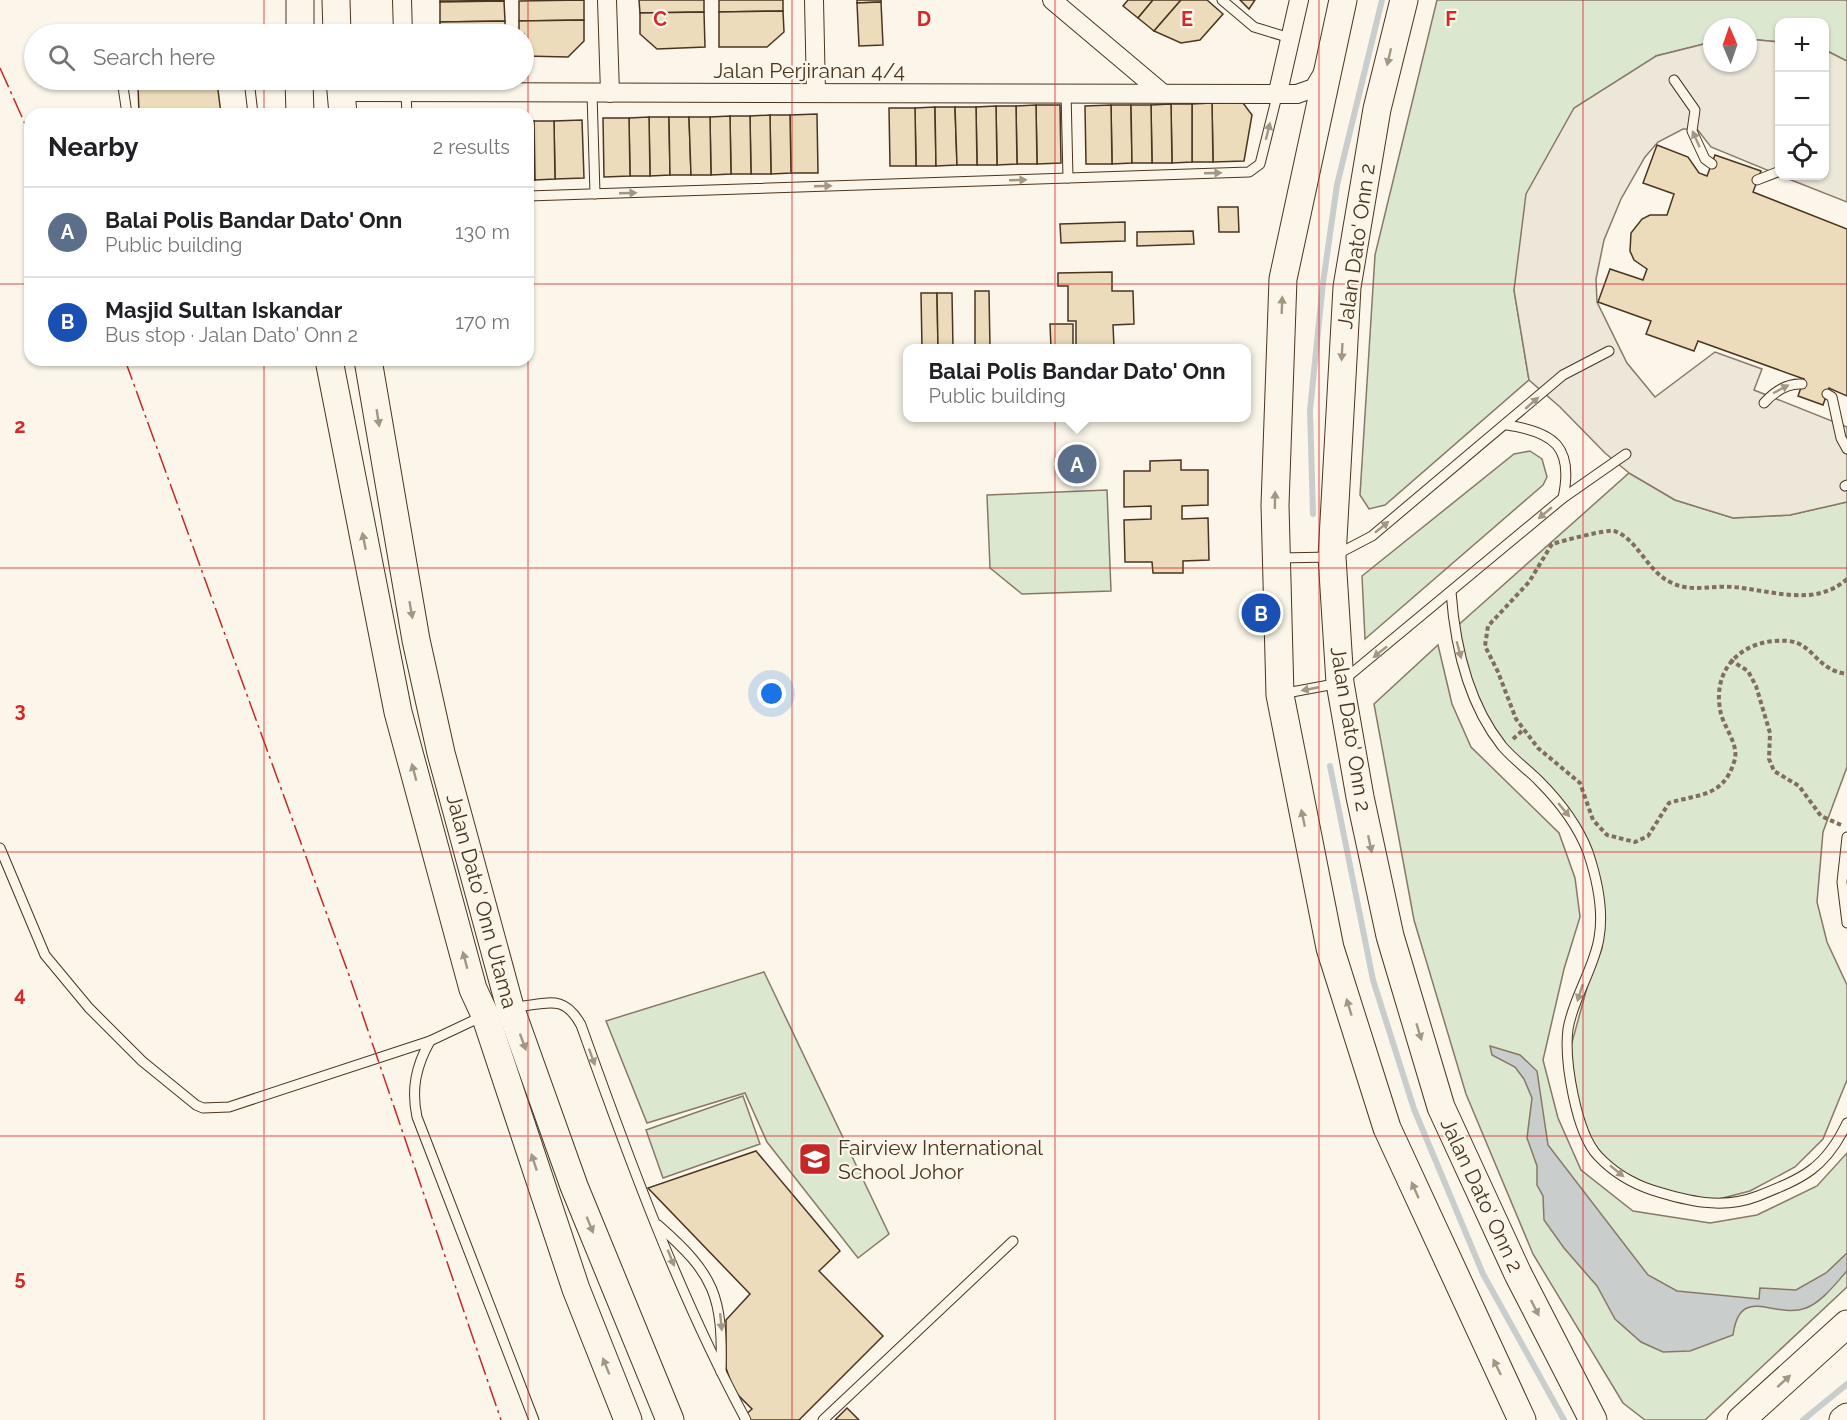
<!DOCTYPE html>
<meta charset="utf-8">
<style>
:root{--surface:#fff;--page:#f2f2f2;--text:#202124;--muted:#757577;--line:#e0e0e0;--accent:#c62828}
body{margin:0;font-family:Raleway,sans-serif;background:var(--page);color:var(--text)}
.controls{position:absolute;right:18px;top:18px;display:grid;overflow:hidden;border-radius:12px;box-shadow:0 2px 4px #0004}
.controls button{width:54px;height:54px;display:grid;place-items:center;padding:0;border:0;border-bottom:2px solid var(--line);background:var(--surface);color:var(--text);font:30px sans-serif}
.compass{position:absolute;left:1703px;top:18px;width:54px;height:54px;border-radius:50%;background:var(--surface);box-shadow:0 2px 4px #0004;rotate:358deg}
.you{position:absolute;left:772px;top:694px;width:21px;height:21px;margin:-15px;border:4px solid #fff;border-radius:50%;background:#1a73e8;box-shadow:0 0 0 9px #1a73e833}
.badge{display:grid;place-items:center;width:39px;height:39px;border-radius:50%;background:var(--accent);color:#fff;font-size:20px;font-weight:700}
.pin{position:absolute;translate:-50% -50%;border:3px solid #fff;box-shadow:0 2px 6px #0006}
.popup{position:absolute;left:903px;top:344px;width:348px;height:78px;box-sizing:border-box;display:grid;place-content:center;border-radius:12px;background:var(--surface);filter:drop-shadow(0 2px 4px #0005);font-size:20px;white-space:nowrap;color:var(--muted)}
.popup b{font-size:22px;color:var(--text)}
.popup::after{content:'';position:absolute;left:50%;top:100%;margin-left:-12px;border:12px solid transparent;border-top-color:var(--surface)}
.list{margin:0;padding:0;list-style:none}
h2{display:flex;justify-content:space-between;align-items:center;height:78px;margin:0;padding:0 24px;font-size:26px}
h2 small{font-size:20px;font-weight:400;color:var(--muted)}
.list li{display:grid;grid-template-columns:39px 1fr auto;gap:18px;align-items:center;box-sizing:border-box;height:90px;padding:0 24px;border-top:2px solid var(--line)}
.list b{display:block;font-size:22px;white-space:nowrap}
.list p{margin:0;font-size:20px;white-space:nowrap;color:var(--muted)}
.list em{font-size:20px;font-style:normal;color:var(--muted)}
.icon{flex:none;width:33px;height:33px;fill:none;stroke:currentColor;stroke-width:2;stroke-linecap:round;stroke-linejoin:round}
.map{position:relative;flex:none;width:1847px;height:1420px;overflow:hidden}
.search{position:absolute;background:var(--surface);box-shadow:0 2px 4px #0004;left:24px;top:24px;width:510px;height:66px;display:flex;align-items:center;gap:15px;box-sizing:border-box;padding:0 21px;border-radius:33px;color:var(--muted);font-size:22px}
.panel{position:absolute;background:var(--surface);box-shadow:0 2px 4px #0004;left:24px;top:108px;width:510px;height:258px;border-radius:18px}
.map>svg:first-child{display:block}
.green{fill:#dce7d0;stroke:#887966;stroke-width:1.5}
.parking{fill:#ede7d9;stroke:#887966;stroke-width:1.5}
.water{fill:#c9cecd;stroke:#887966;stroke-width:1.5}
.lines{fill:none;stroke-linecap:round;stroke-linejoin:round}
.stream{stroke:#c9cecd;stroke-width:6}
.building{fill:#ecdcbc;stroke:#4a3520;stroke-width:1.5}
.lane-casing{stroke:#4a3520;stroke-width:11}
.street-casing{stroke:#4a3520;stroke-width:20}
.primary-casing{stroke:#4a3520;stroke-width:29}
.path{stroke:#7f6f5c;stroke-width:4;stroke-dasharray:4.5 3;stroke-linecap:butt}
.lane{stroke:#fbf6e9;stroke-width:9}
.street{stroke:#fbf6e9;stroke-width:18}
.primary{stroke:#fbf6e9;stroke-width:27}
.power{stroke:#c62828;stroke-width:1.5;stroke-dasharray:21 4.5 3 4.5;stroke-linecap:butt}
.oneway{fill:#a29684}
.grid{fill:none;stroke:#d62828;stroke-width:1.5;stroke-opacity:0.55}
.labels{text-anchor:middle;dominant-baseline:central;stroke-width:4.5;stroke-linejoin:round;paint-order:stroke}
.street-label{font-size:21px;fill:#4a3520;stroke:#fbf6e9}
.poi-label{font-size:21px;fill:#4a3520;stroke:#fbf6e9;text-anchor:start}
.grid-label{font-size:20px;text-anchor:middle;font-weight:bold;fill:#d62828;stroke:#fbf6e9;stroke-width:4.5;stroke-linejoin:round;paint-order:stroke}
</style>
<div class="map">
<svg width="1847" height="1420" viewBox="0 0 1847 1420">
<rect width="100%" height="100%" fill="#fbf6e9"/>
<g class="green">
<path d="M1437 0H1847V61L1825 50 1824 22H1780L1779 42 1748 39V27H1712V42L1656 56 1514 290 1529 380 1385 505 1369 509 1360 495 1375 255Z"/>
<path d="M1530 451 1542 459 1547 477 1543 485 1365 639 1362 576 1514 454Z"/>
<path d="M1629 473 1675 500 1733 518 1790 515 1847 502V767L1823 832 1817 902 1827 942 1847 985V1080L1823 1139 1795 1167 1750 1191 1715 1200 1672 1197 1602 1161 1587 1132 1574 1093 1571 1046 1588 984 1602 948V905L1591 862 1572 824 1484 724 1455 628Z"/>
<path d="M1107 490 1111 591 1022 594 990 568 987 495Z"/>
<path d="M1438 645 1452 704 1471 747 1559 833 1575 878 1580 917 1564 969 1543 1060 1558 1118 1581 1170 1633 1211 1710 1223 1757 1215 1817 1186 1847 1153V1287L1705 1420H1645L1623 1403 1533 1254 1466 1094 1414 920 1374 704Z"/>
<path d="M764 972 889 1234 858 1258 767 1142 745 1093 647 1123 606 1021Z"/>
<path d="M743 1096 760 1144 663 1178 646 1130Z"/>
</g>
<g class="parking">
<path d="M1748 39 1779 42V175L1711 147 1697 129H1683L1658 142 1645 157 1621 199 1604 240 1596 279 1597 302 1627 363 1655 397 1715 352 1762 369 1754 390 1847 427V502L1790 515 1733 518 1675 500 1629 473 1605 453 1560 407 1529 380 1514 290 1526 194 1574 108 1656 56 1712 42V63H1748Z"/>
<path d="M1825 50 1847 61V202L1781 176H1824Z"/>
</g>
<path class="water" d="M1490 1046 1520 1055 1537 1071 1548 1145 1648 1275 1677 1291 1759 1299 1760 1288 1796 1290 1826 1273 1847 1253V1271C1836 1283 1822 1302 1806 1308 1774 1320 1740 1283 1733 1335L1690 1351 1663 1352 1641 1342 1615 1319 1597 1286 1564 1248 1544 1220 1543 1196 1537 1185V1166L1527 1138 1532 1098 1524 1079 1515 1067 1492 1055Z"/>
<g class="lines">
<g class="stream">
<path d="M1313 514 1310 410 1323 283 1337 185 1382 0"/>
<path d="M1330 766 1373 980 1414 1109 1483 1274 1564 1420"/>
<path d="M1803 1420 1847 1384"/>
</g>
</g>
<g class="building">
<path d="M440 0H504V1L440 2Z"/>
<path d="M584 0V20L519 21V1Z"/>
<path d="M639 0H704V12L640 13Z"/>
<path d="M719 0H783V11L719 12Z"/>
<path d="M857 0H881V2L857 3Z"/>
<path d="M1128 0H1153L1138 18 1123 6Z"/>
<path d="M1153 0H1181L1154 31 1138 18Z"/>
<path d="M1181 0H1207L1223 14 1200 40 1181 43 1154 31Z"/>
<path d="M1240 0H1255L1249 9Z"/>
<path d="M504 1 505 21 440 22V2Z"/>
<path d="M881 2 883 45 859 46 857 3Z"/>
<path d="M783 11 784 32 767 47H719V12Z"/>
<path d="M704 12 705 47 657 49 640 34V13Z"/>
<path d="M584 20V41L568 57 524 56V34H519V21Z"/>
<path d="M505 21V34H440V22Z"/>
<path d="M217 82 221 114H139L138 85Z"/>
<path d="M1212 103H1243L1252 115 1244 161 1213 162Z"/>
<path d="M1212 103 1213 162H1192V104Z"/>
<path d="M1171 104H1192V162L1172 163Z"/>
<path d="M1171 104 1172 163H1152L1151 105Z"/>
<path d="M1036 105H1060L1061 163 1037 164Z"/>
<path d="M1036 105 1037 164H1017L1016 106Z"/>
<path d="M1111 105H1131L1132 163 1112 164Z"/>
<path d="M1111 105 1112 164H1086L1085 106Z"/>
<path d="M1131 105H1151L1152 163H1132Z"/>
<path d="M996 106H1016L1017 164 997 165Z"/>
<path d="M996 106 997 165H977L976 107Z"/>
<path d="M935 107 936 166H916L915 108Z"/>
<path d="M935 107H955L957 165 936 166Z"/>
<path d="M955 107H976L977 165H957Z"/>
<path d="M889 108H915L916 166H890Z"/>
<path d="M817 114 818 173H791L790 115Z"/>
<path d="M770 115H790L791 173 771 174Z"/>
<path d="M770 115 771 174H751L750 116Z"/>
<path d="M730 116H750L751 174H731Z"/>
<path d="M730 116 731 174 711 175 710 117Z"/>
<path d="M649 117H669L670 175 650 176Z"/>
<path d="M649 117 650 176H630L629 118Z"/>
<path d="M669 117H689L691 175H670Z"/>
<path d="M689 117H710L711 175H691Z"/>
<path d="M603 118H629L630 176 604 177Z"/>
<path d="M582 120 584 178 555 179 554 121Z"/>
<path d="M528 121H534L535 180H528Z"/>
<path d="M534 121H554L555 179 535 180Z"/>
<path d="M1657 145 1688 157 1699 173 1707 176 1715 155 1761 171 1753 192 1847 229V396L1829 388 1823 405 1798 396 1804 379 1698 341 1694 351 1646 334 1651 321 1598 302 1610 269 1643 280 1647 269 1634 260 1630 251 1631 233 1642 219 1650 215H1667L1674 194 1643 183Z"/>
<path d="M1218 207H1238L1239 232H1219Z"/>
<path d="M1125 222V241L1061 243 1060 224Z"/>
<path d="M1193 231 1194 244 1137 246V232Z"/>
<path d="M1112 272V291H1133L1134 324 1113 325 1114 347H1076V321H1068V286H1058V273Z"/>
<path d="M975 291H989L990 348H975Z"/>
<path d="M921 293H937L938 348H922Z"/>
<path d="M937 293H952L953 348H938Z"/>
<path d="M1050 324H1073V348H1051Z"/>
<path d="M1181 460V470H1208V505L1182 506V519L1208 518 1209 560 1183 561V573H1153L1152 562H1125L1124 520 1151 519V506L1124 507V471H1150V461Z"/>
<path d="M756 1151 840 1251 819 1271 883 1336 799 1420H748L744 1416 752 1409 734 1391 726 1368V1320L750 1294 648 1188Z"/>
<path d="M847 1408 859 1420H835Z"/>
</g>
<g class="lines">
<g class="lane-casing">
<g id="lane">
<path d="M1222 0 1254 27 1290 38"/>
<path d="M122 80 127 114"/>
<path d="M249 80 253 114"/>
<path d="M1674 80 1695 110 1692 131 1705 159 1712 164"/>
<path d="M1066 92 1068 178"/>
<path d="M592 93 595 194"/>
<path d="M406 94 407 114"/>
<path d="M1757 180 1780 171"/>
<path d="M528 196 1249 172 1260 164 1278 92"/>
<path d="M1827 394 1832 397 1841 438 1847 449"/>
<path d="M1764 403C1774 392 1787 383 1802 384"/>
<path d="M1507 425C1554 432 1574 447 1563 498"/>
<path d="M1845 486 1847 485"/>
<path d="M1279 558 1332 557 1372 536 1563 375 1609 351"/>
<path d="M1451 592C1455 646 1468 703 1502 746 1513 759 1527 769 1539 781 1559 801 1578 826 1588 852 1597 879 1604 910 1599 938 1594 969 1573 998 1568 1029 1564 1060 1576 1133 1598 1156 1613 1172 1631 1183 1652 1190 1687 1201 1722 1210 1758 1196 1803 1178 1825 1169 1847 1123"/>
<path d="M1281 694 1340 683 1563 498 1626 454"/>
<path d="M1847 837 1842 882 1847 923"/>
<path d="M0 848 45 955 89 1008 142 1061 196 1105 203 1108 229 1107 430 1041 483 1016"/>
<path d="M513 1007C546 1005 563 992 581 1025 629 1159 678 1294 746 1420"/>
<path d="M430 1041C416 1066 411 1089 417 1117L534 1420"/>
<path d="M658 1225C715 1275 723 1296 721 1372"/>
<path d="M823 1420 1013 1241"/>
</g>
</g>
<g class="street-casing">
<g id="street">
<path d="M402 0 403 34"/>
<path d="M607 0 610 93"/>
<path d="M814 0 816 93"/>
<path d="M1052 0 1161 92"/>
<path d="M341 92 1297 94 1314 88 1323 73"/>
<path d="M1278 92 1299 0"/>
</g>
</g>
<g class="primary-casing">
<g id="primary">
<path d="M336 0 337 34"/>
<path d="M1343 0 1283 279 1275 505 1280 695 1330 948 1387 1128 1522 1420"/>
<path d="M1404 0 1377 109 1347 287 1332 557 1340 683 1360 797 1390 936 1441 1107 1518 1274 1593 1420"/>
<path d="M300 34V0"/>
<path d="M299 80 300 114"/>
<path d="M340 80 343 114"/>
<path d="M329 360 398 712 473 989 485 1015 576 1289 628 1420"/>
<path d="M368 360 416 640 441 753 510 1007 574 1186 670 1420"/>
<path d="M1741 1420 1847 1324"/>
<path d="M1843 1420 1847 1417"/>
</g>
</g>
<g class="path">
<path d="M1847 579C1815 608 1771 590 1733 587 1712 585 1691 593 1670 582 1647 571 1637 538 1614 531 1607 529 1562 541 1552 544L1529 582 1488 626 1485 646 1498 672 1516 719 1538 748 1580 783 1593 820 1607 835 1635 842 1648 836 1669 803C1697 794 1723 798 1734 762 1740 746 1725 729 1721 714 1710 668 1744 637 1789 641 1814 644 1816 670 1847 674"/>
<path d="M1730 660 1748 671 1756 686 1770 733 1769 759 1774 771 1799 786 1821 816 1841 825"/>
<path d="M1513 739 1524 729"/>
</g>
<use href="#lane" class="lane"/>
<use href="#street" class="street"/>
<use href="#primary" class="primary"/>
<g class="power">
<path d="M0 68 30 135"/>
<path d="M125 360 349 975 501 1420"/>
</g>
</g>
<defs><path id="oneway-solid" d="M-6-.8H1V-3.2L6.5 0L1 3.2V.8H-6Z" transform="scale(1.5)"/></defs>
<g class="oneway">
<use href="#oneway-solid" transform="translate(1389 57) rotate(103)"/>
<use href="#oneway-solid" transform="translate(1268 131) rotate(-76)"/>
<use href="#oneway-solid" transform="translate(1696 139) rotate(-114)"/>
<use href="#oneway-solid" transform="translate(1213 173) rotate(-2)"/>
<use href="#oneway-solid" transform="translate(1018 180) rotate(-2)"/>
<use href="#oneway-solid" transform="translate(823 186) rotate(-2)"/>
<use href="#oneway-solid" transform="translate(628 193) rotate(-2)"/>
<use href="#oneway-solid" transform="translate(1282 305) rotate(-88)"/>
<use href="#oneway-solid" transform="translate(1342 352) rotate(93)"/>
<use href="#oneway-solid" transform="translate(1781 389) rotate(-28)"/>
<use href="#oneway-solid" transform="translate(1532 403) rotate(-41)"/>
<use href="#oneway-solid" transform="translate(378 418) rotate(81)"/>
<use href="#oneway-solid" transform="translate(1275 500) rotate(-89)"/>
<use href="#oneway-solid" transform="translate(1545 513) rotate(140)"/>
<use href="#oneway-solid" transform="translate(1382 527) rotate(-39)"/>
<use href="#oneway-solid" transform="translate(364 541) rotate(-101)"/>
<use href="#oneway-solid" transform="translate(411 610) rotate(80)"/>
<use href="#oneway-solid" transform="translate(1459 650) rotate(75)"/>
<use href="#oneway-solid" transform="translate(1380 652) rotate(141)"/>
<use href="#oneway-solid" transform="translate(1310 689) rotate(169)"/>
<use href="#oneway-solid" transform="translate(414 772) rotate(-105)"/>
<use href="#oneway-solid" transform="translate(1564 810) rotate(50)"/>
<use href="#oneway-solid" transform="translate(1303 818) rotate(-102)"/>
<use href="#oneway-solid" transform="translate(1370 844) rotate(78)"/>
<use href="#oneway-solid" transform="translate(465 960) rotate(-105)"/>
<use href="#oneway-solid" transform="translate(1580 993) rotate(108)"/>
<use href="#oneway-solid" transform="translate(1349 1007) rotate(-107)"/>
<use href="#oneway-solid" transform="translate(1419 1032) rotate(73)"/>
<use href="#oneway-solid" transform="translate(523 1042) rotate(70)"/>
<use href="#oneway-solid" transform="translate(592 1057) rotate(70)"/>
<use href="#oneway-solid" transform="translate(534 1162) rotate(-108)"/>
<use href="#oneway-solid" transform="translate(1617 1171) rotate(39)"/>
<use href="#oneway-solid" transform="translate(1415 1190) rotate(-114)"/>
<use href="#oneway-solid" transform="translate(590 1225) rotate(68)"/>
<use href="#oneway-solid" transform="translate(671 1258) rotate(68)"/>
<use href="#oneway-solid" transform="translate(1535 1308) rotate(63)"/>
<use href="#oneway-solid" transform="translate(721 1322) rotate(84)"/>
<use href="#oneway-solid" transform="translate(606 1366) rotate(-112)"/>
<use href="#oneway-solid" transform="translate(1497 1367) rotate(-116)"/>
<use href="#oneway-solid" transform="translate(1784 1381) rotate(-42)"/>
</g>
<path class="grid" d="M264 0V34M528 0V114M792 0V1420M1055 0V1420M1319 0V1420M1583 0V1420M264 80V114M0 284H30M528 284H1847M264 360V1420M528 360V1420M0 568H1847M0 852H1847M0 1136H1847"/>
<defs>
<g id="school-square" transform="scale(1.725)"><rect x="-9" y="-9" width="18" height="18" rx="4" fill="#c62828" stroke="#fbf6e9"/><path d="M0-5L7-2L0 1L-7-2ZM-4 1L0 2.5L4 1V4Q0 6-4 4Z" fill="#fff"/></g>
</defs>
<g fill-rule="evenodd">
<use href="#school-square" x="815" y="1159"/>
</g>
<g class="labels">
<g class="street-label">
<text x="809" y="70">Jalan Perjiranan 4/4</text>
<text transform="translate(1356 246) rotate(-82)">Jalan Dato' Onn 2</text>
<text transform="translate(1351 729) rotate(81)">Jalan Dato' Onn 2</text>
<text transform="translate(482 901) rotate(75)">Jalan Dato' Onn Utama</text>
<text transform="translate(1482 1195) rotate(65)">Jalan Dato' Onn 2</text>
</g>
<g class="poi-label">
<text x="838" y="1147">Fairview International<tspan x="838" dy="24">School Johor</tspan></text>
</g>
</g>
<g class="grid-label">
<text x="660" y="26">C</text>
<text x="924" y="26">D</text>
<text x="1187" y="26">E</text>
<text x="1451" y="26">F</text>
<text x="20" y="433">2</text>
<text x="20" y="717">3</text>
<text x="20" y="1001">4</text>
<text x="20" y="1285">5</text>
</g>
</svg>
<div class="controls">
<button>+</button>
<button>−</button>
<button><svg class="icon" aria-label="locate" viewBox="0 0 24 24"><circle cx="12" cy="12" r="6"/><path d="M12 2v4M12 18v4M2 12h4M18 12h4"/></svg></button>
</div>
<svg class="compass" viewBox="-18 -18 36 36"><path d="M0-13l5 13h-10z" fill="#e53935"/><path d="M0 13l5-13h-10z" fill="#757577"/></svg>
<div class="you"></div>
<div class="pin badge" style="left:1077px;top:464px;background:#5c6f8a">A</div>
<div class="popup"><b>Balai Polis Bandar Dato' Onn</b>Public building</div>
<div class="pin badge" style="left:1261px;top:613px;background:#1a4fb4">B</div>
<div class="search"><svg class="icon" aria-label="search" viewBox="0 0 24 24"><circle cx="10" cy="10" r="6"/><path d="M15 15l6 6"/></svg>Search here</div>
<section class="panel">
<h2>Nearby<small>2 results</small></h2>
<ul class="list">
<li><span class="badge" style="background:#5c6f8a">A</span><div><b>Balai Polis Bandar Dato' Onn</b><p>Public building</p></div><em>130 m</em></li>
<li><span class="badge" style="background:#1a4fb4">B</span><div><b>Masjid Sultan Iskandar</b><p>Bus stop · Jalan Dato' Onn 2</p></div><em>170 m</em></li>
</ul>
</section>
</div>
